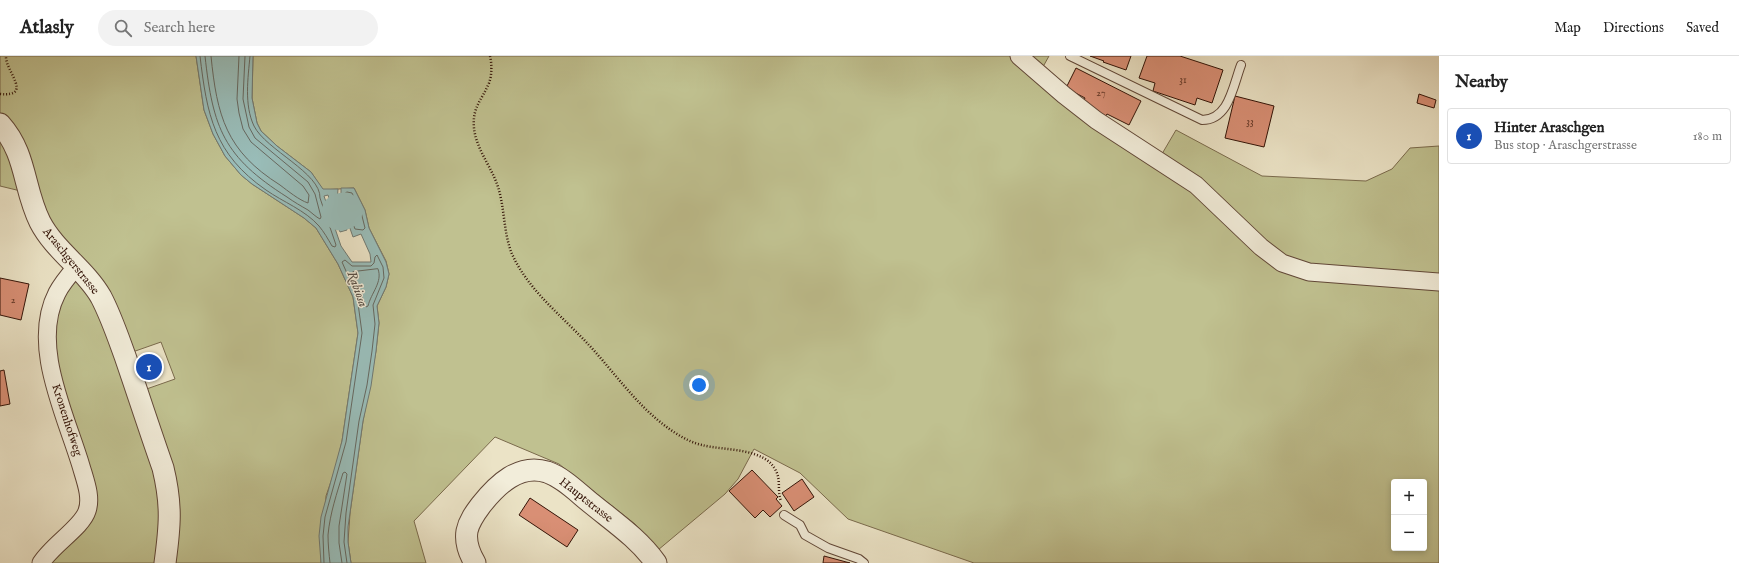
<!DOCTYPE html>
<meta charset="utf-8">
<style>
:root{--surface:#fff;--page:#f2f2f2;--text:#222;--muted:#767676;--line:#e0e0e0;--accent:#2563eb}
body{margin:0;font-family:"IM FELL English",serif;background:var(--page);color:var(--text)}
.controls{position:absolute;right:12px;bottom:12px;display:grid;overflow:hidden;border-radius:4px;box-shadow:0 2px 6px #0003}
.controls button{width:36px;height:36px;display:grid;place-items:center;padding:0;border:0;border-bottom:1px solid var(--line);background:var(--surface);color:var(--text);font:20px sans-serif}
.you{position:absolute;left:699px;top:329px;width:14px;height:14px;margin:-10px;border:3px solid #fff;border-radius:50%;background:#1a73e8;box-shadow:0 0 0 6px #1a73e833}
.badge{display:grid;place-items:center;width:26px;height:26px;border-radius:50%;background:var(--accent);color:#fff;font-size:13px;font-weight:700}
.pin{position:absolute;translate:-50% -50%;border:2px solid #fff;box-shadow:0 1px 4px #0006}
.list{margin:0;padding:0;list-style:none}
h2{display:flex;justify-content:space-between;align-items:center;height:52px;margin:0;padding:0 16px;font-size:17px}
h2 small{font-size:13px;font-weight:400;color:var(--muted)}
.list li{display:grid;grid-template-columns:26px 1fr auto;gap:12px;align-items:center;box-sizing:border-box;height:56px;margin:0 8px 8px;padding:0 8px;border:1px solid var(--line);border-radius:4px}
.list b{display:block;font-size:15px;white-space:nowrap}
.list p{margin:0;font-size:13px;white-space:nowrap;color:var(--muted)}
.list em{font-size:13px;font-style:normal;color:var(--muted)}
.icon{flex:none;width:22px;height:22px;fill:none;stroke:currentColor;stroke-width:2;stroke-linecap:round;stroke-linejoin:round}
.map{position:relative;flex:none;width:1439px;height:507px;overflow:hidden}
header{display:flex;align-items:center;gap:24px;box-sizing:border-box;height:56px;padding:0 20px;background:var(--surface);border-bottom:1px solid var(--line)}
header strong{font-size:19px}
nav{display:flex;gap:22px;margin-inline-start:auto;font-size:14px}
.search{width:280px;height:36px;background:var(--page);display:flex;align-items:center;gap:10px;box-sizing:border-box;padding:0 14px;border-radius:22px;color:var(--muted);font-size:15px}
main{display:flex}
aside{flex:1;background:var(--surface)}
.map>svg:first-child{display:block}
.green{fill:#c0c190;stroke:#7a6a4c;fill-rule:evenodd}
.water{fill:#99bdb9;stroke:#707972}
.lines{fill:none;stroke-linecap:round;stroke-linejoin:round}
.shore{stroke:#666860;stroke-width:1}
.river{stroke:#99bdb9;stroke-width:37}
.building{fill:#d98f75;stroke:#331307}
.service-casing{stroke:#614737;stroke-width:10}
.minor-casing{stroke:#614737;stroke-width:19}
.tertiary-casing{stroke:#614737;stroke-width:23}
.path{stroke:#331307;stroke-width:2.5;stroke-dasharray:1 2;stroke-linecap:butt}
.service{stroke:#f2edda;stroke-width:8}
.minor{stroke:#f2edda;stroke-width:17}
.tertiary{stroke:#f2edda;stroke-width:21}
.labels{text-anchor:middle;dominant-baseline:central;stroke-width:3;stroke-linejoin:round;paint-order:stroke}
.number-label{font-size:10px;fill:#5c3222}
.street-label{font-size:12px;fill:#331307;stroke:#f2edda}
.water-label{font-size:13px;font-style:italic;fill:#574e45;stroke:#f2edda}
</style>
<header>
<strong>Atlasly</strong>
<div class="search"><svg class="icon" aria-label="search" viewBox="0 0 24 24"><circle cx="10" cy="10" r="6"/><path d="M15 15l6 6"/></svg>Search here</div>
<nav><a>Map</a><a>Directions</a><a>Saved</a></nav>
</header>
<main>
<div class="map">
<svg width="1439" height="507" viewBox="0 0 1439 507">
<rect width="100%" height="100%" fill="#ebe3c6"/>
<filter id="stains"><feTurbulence type="fractalNoise" baseFrequency=".005" numOctaves="4"/><feColorMatrix values="0 0 0 0 .2 0 0 0 0 .09 0 0 0 0 .02 0 0 0 .5 -.17"/></filter>
<radialGradient id="worn" r=".72"><stop offset=".6" stop-color="#630" stop-opacity="0"/><stop offset="1" stop-color="#630" stop-opacity=".3"/></radialGradient>
<g class="green">
<path d="M0 0H196L204 54 213 78 225 100 241 119 252 128 304 162 316 172 338 208 353 241 358 277 342 385 336 411 326 440 321 507H41L85 462 48 279 77 210 29 137 0 130ZM161 286 175 323 138 336 124 299Z"/>
<path d="M253 0H1049L1039 18 1159 103 1176 74 1262 120 1366 125 1392 113 1410 92 1439 90V507H974L848 463 800 417 754 393 738 423 725 438 658 494 635 468 559 408 495 381 414 465 426 507H351L348 486 350 457 363 365 376 295 379 267 377 250 386 231 389 218 386 205 369 172 365 154 354 132 323 134 311 116 277 90 261 75 257 67 252 42ZM1394 426H1424V492H1394Z"/>
</g>
<path class="water" d="M196 0H253L252 42 257 67 261 75 277 90 311 116 323 133H338L337 147 347 174 340 176 328 139 324 140 341 190 352 206H371L370 198 361 178 353 181 341 147V132H354L365 154 369 172 386 206 389 218 386 231 377 250 379 267 376 295 371 330 363 365 348 471V486L351 507H321L319 480 321 461 342 385 358 277 353 241 338 208 316 172 304 162 252 128 241 119 225 100 213 78 204 54Z"/>
<g class="lines">
<g class="shore">
<path d="M200 0C207 59 214 98 266 134 283 146 305 154 319 170 324 176 328 183 332 190L335 191 336 189 320 142C321 117 266 94 254 70 244 49 248 22 250 0"/>
<path d="M205 0C213 73 224 101 287 141 294 146 301 150 308 154 312 157 316 161 320 163L321 161 315 138 308 126 255 82 249 71 243 43 245 0"/>
<path d="M211 0C217 60 226 95 280 129 288 135 299 144 308 147L309 139 303 130 251 86 243 73 239 57 237 43 239 0"/>
<path d="M347 136 352 137 361 156 365 172 363 174 355 173 345 147V138Z"/>
<path d="M378 213C383 226 371 237 368 250L366 251 353 216Z"/>
<path d="M324 507 323 480 325 461 346 386 362 277 357 240 342 206 345 204 352 210H371L374 207 375 201 377 199 383 211 384 222 373 249 375 268 372 295 367 329 359 365 346 457 344 486 347 507"/>
<path d="M330 507C329 498 328 488 328 479 330 457 337 437 343 417L345 416 347 418 339 470V487L342 507"/>
</g>
<path class="river" d="M340 156 344 155"/>
</g>
<g class="building">
<path d="M1090 0H1131L1126 14 1103 6 1104 5Z"/>
<path d="M1147 0H1180L1223 14 1212 47 1197 42 1195 49 1153 35 1155 27 1139 22Z"/>
<path d="M1076 12 1141 45 1129 69 1107 58 1105 61 1082 48 1085 42 1066 32Z"/>
<path d="M1419 38 1436 44 1434 52 1417 47Z"/>
<path d="M1235 40 1274 50 1264 91 1225 82Z"/>
<path d="M0 222 29 228 21 264 0 259Z"/>
<path d="M4 314 10 348 0 350V315Z"/>
<path d="M752 414 778 441 776 443 782 450 770 461 763 454 755 462 729 435Z"/>
<path d="M802 423 814 441 794 455 782 437Z"/>
<path d="M530 442 578 474 567 491 519 459Z"/>
<path d="M824 500 850 507H823Z"/>
</g>
<g class="lines">
<g class="service-casing">
<g id="service">
<path d="M1070 0 1202 64C1229 64 1233 30 1241 9"/>
<path d="M784 459 800 469 805 479 828 492 859 503 864 507"/>
</g>
</g>
<g class="minor-casing">
<g id="minor">
<path d="M1019 0 1064 39 1096 64 1196 129 1261 191 1282 207 1309 216 1439 226"/>
<path d="M41 507C52 489 82 471 87 455 92 441 85 424 81 410 66 359 30 289 57 237 62 227 70 218 77 210"/>
</g>
</g>
<g class="tertiary-casing">
<g id="tertiary">
<path d="M0 68C27 98 23 132 40 166 55 195 85 213 101 241 111 260 118 281 125 300 138 338 150 375 163 412 172 449 170 470 165 507"/>
<path d="M475 507C469 497 465 487 467 475 469 465 475 457 481 449 497 429 519 407 547 416 564 422 578 437 592 448 614 466 639 483 656 507"/>
</g>
</g>
<g class="path">
<path d="M490 0C492 8 492 19 489 27 482 44 472 51 474 72 476 92 490 109 497 128 505 150 503 176 512 198 528 234 562 260 588 288 617 319 640 355 677 378 685 383 693 387 702 389 724 395 765 391 776 415 781 424 777 435 781 445"/>
<path d="M0 38C34 41 5 15 6 0"/>
</g>
<use href="#service" class="service"/>
<use href="#minor" class="minor"/>
<use href="#tertiary" class="tertiary"/>
</g>
<g class="labels">
<g class="number-label">
<text x="1183" y="24">31</text>
<text x="1101" y="37">27</text>
<text x="1250" y="66">33</text>
<text x="13" y="244">2</text>
</g>
<g class="street-label">
<text transform="translate(71 205) rotate(51)">Araschgerstrasse</text>
<text transform="translate(67 364) rotate(72)">Kronenhofweg</text>
<text transform="translate(586 444) rotate(38)">Hauptstrasse</text>
</g>
<g class="water-label">
<text transform="translate(357 233) rotate(70)">Rabiosa</text>
</g>
</g>
<rect width="100%" height="100%" filter="url(#stains)"/>
<rect width="100%" height="100%" fill="url(#worn)"/>
</svg>
<div class="controls">
<button>+</button>
<button>−</button>
</div>
<div class="you"></div>
<div class="pin badge" style="left:149px;top:311px;background:#1a4fb4">1</div>
</div>
<aside>
<h2>Nearby<small></small></h2>
<ul class="list">
<li><span class="badge" style="background:#1a4fb4">1</span><div><b>Hinter Araschgen</b><p>Bus stop · Araschgerstrasse</p></div><em>180 m</em></li>
</ul>
</aside>
</main>
